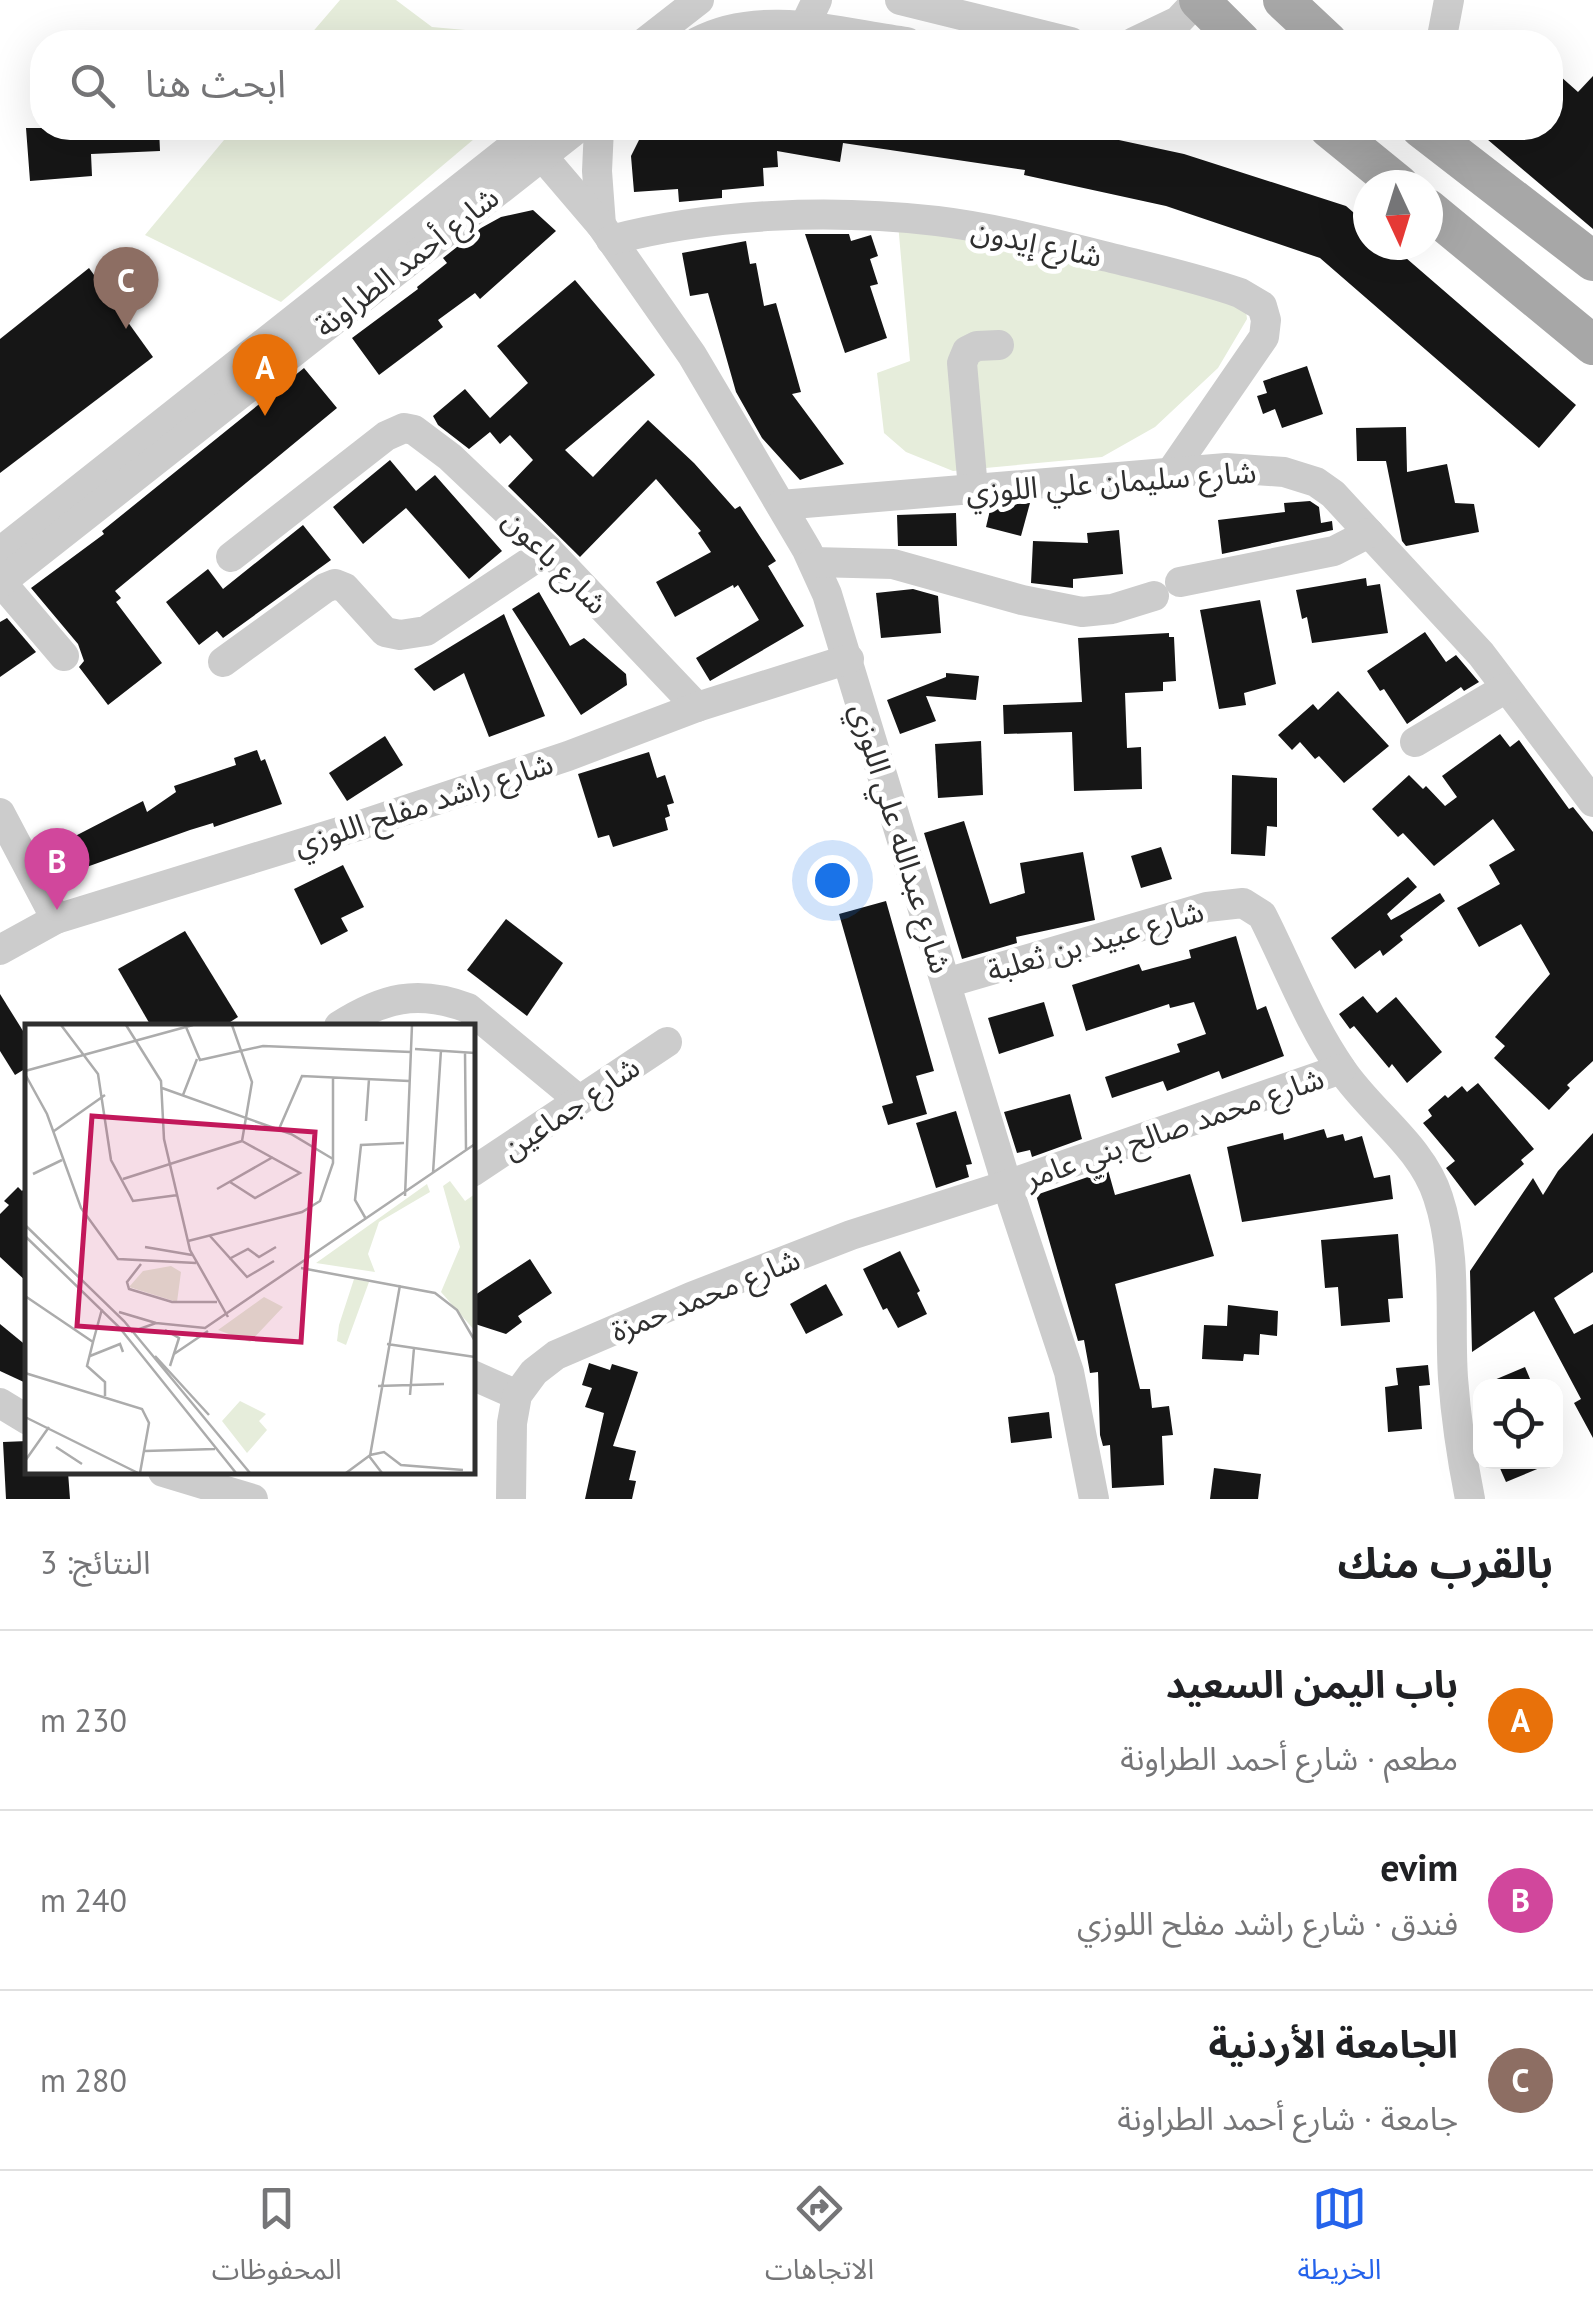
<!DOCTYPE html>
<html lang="ar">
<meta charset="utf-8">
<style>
:root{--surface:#fff;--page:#f6f6f6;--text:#202124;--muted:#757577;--line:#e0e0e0;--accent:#2563eb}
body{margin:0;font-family:"PT Sans","Noto Sans Arabic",sans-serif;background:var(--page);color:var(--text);direction:rtl}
.controls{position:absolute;right:30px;bottom:30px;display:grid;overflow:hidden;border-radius:20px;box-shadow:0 10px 40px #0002}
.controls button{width:90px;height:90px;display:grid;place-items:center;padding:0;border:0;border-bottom:2px solid var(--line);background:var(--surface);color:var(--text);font:50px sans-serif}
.compass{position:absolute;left:1353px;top:170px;width:90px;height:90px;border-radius:50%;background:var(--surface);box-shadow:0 10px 40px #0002;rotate:176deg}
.you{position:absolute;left:832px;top:880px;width:35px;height:35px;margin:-25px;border:8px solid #fff;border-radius:50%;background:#1a73e8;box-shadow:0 0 0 15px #1a73e833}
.badge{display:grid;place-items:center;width:65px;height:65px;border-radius:50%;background:var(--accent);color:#fff;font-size:32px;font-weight:700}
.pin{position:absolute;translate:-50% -82px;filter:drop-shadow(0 2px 5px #0008)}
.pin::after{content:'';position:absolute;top:52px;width:35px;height:30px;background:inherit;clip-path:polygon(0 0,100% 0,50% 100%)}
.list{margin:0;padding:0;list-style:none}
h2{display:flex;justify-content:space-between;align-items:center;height:130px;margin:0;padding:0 40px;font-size:42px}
h2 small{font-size:32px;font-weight:400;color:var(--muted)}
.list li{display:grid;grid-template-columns:65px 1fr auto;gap:30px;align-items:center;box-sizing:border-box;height:180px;padding:0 40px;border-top:2px solid var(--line)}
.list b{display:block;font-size:38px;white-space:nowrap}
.list p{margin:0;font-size:32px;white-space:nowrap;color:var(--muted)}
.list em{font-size:32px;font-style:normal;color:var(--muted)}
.icon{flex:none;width:55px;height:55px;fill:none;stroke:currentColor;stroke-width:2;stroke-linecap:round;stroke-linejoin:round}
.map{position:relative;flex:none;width:1593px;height:1499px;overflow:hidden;direction:ltr}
.search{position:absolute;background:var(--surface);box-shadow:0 10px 40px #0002;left:30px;right:30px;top:30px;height:110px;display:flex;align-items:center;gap:25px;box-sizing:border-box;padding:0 35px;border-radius:40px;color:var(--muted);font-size:38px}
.sheet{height:670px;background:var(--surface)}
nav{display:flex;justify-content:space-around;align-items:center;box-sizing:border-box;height:140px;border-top:2px solid var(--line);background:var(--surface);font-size:28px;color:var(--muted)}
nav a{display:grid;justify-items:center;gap:5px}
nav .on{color:var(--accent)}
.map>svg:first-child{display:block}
.green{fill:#e6eddb}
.building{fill:#161616}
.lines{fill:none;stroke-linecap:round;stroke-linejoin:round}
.minor{stroke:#ccc;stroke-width:30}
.major{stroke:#a7a7a7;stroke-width:40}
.labels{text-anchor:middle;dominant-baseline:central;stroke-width:10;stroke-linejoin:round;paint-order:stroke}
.street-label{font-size:30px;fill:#2f2f2f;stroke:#fff}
.inset-road{fill:none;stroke:#acacac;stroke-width:2.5}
.view{fill:#c2185b;fill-opacity:0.15;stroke:#c2185b;stroke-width:5}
.inset-edge{fill:none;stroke:#2f2f2f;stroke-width:5}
</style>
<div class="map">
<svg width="1593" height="1499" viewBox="0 0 1593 1499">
<rect width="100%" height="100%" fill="#fff"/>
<g class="green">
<path d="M340 0H396L432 27 590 41 304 42Z"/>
<path d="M234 128H487L281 302 145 235Z"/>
<path d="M898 223 972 230 1245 303 1247 319 1218 368 1155 427 1102 457 953 471 906 452 884 433 877 373 910 361Z"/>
</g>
<g class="building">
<path d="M1550 67 1578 92 1593 76V229L1474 128H1550Z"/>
<path d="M26 128H159L160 151 91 154 92 176 30 181Z"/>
<path d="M656 128H1063L1184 154 1346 206 1368 225V245H1391L1576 405 1539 448 1320 258 1166 206 1024 175 1025 170 843 143 840 162 777 151 778 167 763 168 764 186 722 190V198L679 202 678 189 634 192 631 156 641 136Z"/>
<path d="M533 210 556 231 480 299 475 293 438 320 443 327 379 375 352 338 418 289 417 287 447 263 443 258 481 228 501 217Z"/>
<path d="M805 234H849L851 241 871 235 878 256 870 259 878 284 870 286 887 338 845 353Z"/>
<path d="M746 241 750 264 756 263 764 306 776 303 801 392 792 394 844 464 800 480 762 438 736 392 708 293 690 296 682 253Z"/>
<path d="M89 268 153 357 0 473V339Z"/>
<path d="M575 280 655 375 565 450 593 477 648 420 694 463 735 509 740 506 776 561 768 566 804 626 710 681 696 658 759 620 738 585 734 588 733 585 675 617 656 582 711 552 698 533 701 531 656 479 580 557 508 486 533 460 510 435 500 444 490 432 469 449 438 425 433 416 465 389 490 418 528 383 497 346Z"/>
<path d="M1307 366 1323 414 1282 428 1275 409 1263 414 1257 396 1267 393 1263 381Z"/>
<path d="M304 368 337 408 115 591 121 598 116 602 162 663 108 705 79 667 84 661 78 644 31 588 104 534 102 531Z"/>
<path d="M1406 427 1407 472 1447 464 1455 503 1474 504 1479 532 1406 546 1402 541 1386 461H1357L1356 428Z"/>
<path d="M390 460 416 491 435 475 502 551 469 579 406 508 363 544 333 507Z"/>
<path d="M1310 501 1319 507 1321 523 1332 521 1333 530 1222 554 1218 520 1285 512 1284 503Z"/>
<path d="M1030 503 1021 536 986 527 991 506Z"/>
<path d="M956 513 957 546H898L897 515Z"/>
<path d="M303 525 331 560 223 638 217 631 199 645 166 602 208 569 223 589Z"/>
<path d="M1119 530 1123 574 1073 579V588L1031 583 1033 541 1088 543 1087 533Z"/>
<path d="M1366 578 1367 586 1380 584 1388 633 1312 643 1307 617 1302 619 1296 590Z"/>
<path d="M913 589 938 596 941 633 881 638 876 593Z"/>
<path d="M539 592 570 646 584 638 626 674 627 685 581 715 512 609Z"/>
<path d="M1260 600 1276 684 1244 693 1246 705 1219 709 1200 610Z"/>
<path d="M504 614 545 716 489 737 464 673 434 691 414 669Z"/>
<path d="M7 618 36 652 0 677V622Z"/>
<path d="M1425 632 1446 662 1456 655 1479 682 1464 691 1461 687 1407 724 1384 689 1380 691 1367 671Z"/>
<path d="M1169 633V637H1174L1176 681 1163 682V691L1125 693 1127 748 1141 747 1142 789 1074 791 1072 732 1004 734 1003 705 1082 702 1078 638Z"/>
<path d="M946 673 979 676 976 700 926 696 936 721 900 734 887 700 946 677Z"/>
<path d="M1338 691 1389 746 1344 783 1319 756 1315 759 1300 742 1292 750 1278 735 1313 704 1318 710Z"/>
<path d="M1500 734 1510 747 1519 740 1569 809 1573 807 1593 832V1061L1567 1085 1570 1088 1549 1110 1494 1058 1505 1046 1495 1037 1550 974 1521 924 1479 947 1457 908 1500 884 1489 865 1515 850 1493 819 1434 866 1403 833 1398 837 1372 809 1409 775 1423 789 1426 786 1445 806 1457 797 1442 776Z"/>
<path d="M385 736 403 765 347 801 329 773Z"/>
<path d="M981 741 983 795 938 798 935 744Z"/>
<path d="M257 750 261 761 265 759 282 804 214 827 213 823 190 830 67 874 52 848 143 801 147 812 176 792 174 786 236 765 234 758Z"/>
<path d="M649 752 657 778 665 775 674 803 667 805 670 816 665 818 668 830 613 847 609 835 598 838 578 774Z"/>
<path d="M1232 775 1277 778V827L1267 826 1265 856 1231 854Z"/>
<path d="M964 821 990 904 1025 893 1020 863 1083 852 1095 920 1016 937 1017 943 962 959 924 833Z"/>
<path d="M1161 847 1172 879 1141 888 1131 856Z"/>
<path d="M343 865 364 907 341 918 348 931 321 945 294 889Z"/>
<path d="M1408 877 1417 887 1387 914 1391 920 1440 893 1445 901 1400 936 1403 940 1383 956 1380 950 1355 969 1331 938Z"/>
<path d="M886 901 934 1071 916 1076 927 1114 888 1125 882 1106 893 1103 839 914Z"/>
<path d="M506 919 563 963 527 1016 467 970Z"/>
<path d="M185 931 238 1017 224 1026H151L118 969Z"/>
<path d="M1236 936 1257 1010 1266 1006 1284 1056 1222 1079 1219 1071 1167 1091 1163 1081 1112 1098 1105 1077 1180 1052 1177 1044 1206 1034 1194 1002 1170 1008 1169 1004 1086 1031 1072 985 1139 964 1142 971 1191 958 1189 950Z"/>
<path d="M0 994 28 1039V1067L15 1075 0 1051Z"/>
<path d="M1363 996 1377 1013 1396 997 1442 1052 1407 1083 1392 1064 1389 1068 1354 1026 1350 1029 1339 1014Z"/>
<path d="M1044 1002 1054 1036 999 1054 988 1018Z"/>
<path d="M1478 1083 1534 1149 1521 1160 1524 1164 1475 1206 1446 1168 1455 1161 1423 1123 1432 1116 1428 1110 1445 1095 1448 1098 1462 1086 1467 1092Z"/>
<path d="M1070 1094 1082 1139 1032 1157 1030 1150 1017 1153 1004 1112Z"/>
<path d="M956 1111 972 1164 966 1165 969 1177 936 1188 916 1123Z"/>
<path d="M1324 1129 1327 1138 1343 1134 1345 1141 1362 1136 1374 1178 1390 1175 1393 1199 1242 1222 1227 1147 1283 1133 1284 1140Z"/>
<path d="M1593 1133V1272L1554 1298 1574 1334 1593 1324V1438L1574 1403 1581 1399 1534 1311 1472 1352 1470 1271 1533 1178 1543 1195 1558 1171Z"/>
<path d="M1108 1170 1115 1195 1190 1174 1214 1256 1115 1284 1140 1389H1150L1152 1408 1169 1406 1173 1435 1162 1436 1164 1485 1112 1488 1110 1445 1103 1446 1100 1435 1098 1372 1090 1373 1084 1340 1078 1341 1036 1195Z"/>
<path d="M28 1185V1283L0 1257V1214L9 1205 4 1201 18 1187 22 1191Z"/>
<path d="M1398 1234 1403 1298 1388 1299 1390 1322 1341 1326 1338 1287 1325 1288 1321 1240Z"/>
<path d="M900 1251 920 1291 917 1293 927 1314 898 1328 887 1308 883 1310 863 1269Z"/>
<path d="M530 1259 552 1293 518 1316 522 1322 506 1334 472 1323V1297Z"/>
<path d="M826 1284 843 1315 806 1334 790 1304Z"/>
<path d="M1228 1305 1278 1311 1277 1336 1260 1334 1259 1355 1244 1354 1243 1361 1202 1359 1204 1325 1227 1326Z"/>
<path d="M0 1324 28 1347V1384L0 1371Z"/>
<path d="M589 1363 610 1370 612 1364 638 1372 613 1446 636 1451 629 1480 636 1481 632 1499H585L604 1413 585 1407 592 1388 582 1385Z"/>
<path d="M1428 1365 1430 1385 1419 1386 1422 1429 1388 1432 1385 1387 1398 1385 1396 1368Z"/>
<path d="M1525 1367 1533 1386H1480Z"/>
<path d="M1049 1412 1052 1438 1011 1443 1008 1417Z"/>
<path d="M28 1441V1472H68L70 1499H6L3 1442Z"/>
<path d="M1509 1462H1554L1506 1482 1499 1466Z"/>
<path d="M1214 1468 1261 1474 1258 1499H1210Z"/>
</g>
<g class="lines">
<g class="minor">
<path d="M900 0 1071 42"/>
<path d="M804 27 817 0"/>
<path d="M645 42 699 0"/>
<path d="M697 42C761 8 839 33 907 42"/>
<path d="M1134 42 1178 21 1198 0"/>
<path d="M1441 42 1449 0"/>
<path d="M599 128 597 171 601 225"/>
<path d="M525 136 601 225 692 355 807 550 827 594 1007 1185 1069 1372 1094 1499"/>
<path d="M611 240C715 213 830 209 937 221 995 228 1051 243 1108 257 1152 268 1197 278 1240 293L1262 306 1266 320 1264 337 1171 472"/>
<path d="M973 489 962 363 967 351 977 346 999 345"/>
<path d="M781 505 1226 468 1284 472 1316 482 1333 494 1481 654 1593 802"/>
<path d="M0 552 536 128"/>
<path d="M231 557 386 436 404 428 414 430 450 457 548 550 697 707"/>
<path d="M813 562 893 564 1022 600 1082 612 1112 609 1154 596"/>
<path d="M1 582 64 656"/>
<path d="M1180 582 1334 551 1369 533"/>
<path d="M0 583 578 128"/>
<path d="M223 662 325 588 335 584 345 588 385 632 400 635 426 631 548 550"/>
<path d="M1415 742 1506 688"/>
<path d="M0 813 56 919"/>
<path d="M0 950 56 919 355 827 568 756 697 707 849 659"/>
<path d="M946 983 1207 907 1243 903 1262 915C1288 966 1309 1023 1342 1070 1371 1113 1422 1146 1438 1197 1458 1257 1449 1317 1453 1378 1456 1419 1462 1459 1470 1499"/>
<path d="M339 1026C383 998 417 989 468 1008L579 1100"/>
<path d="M472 1172 667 1042"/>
<path d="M472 1375 517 1395"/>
<path d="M0 1403 28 1420"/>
<path d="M163 1472 253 1499"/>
<path d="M511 1499 512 1423 517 1395 534 1372 556 1355 691 1297 851 1235 1007 1185 1341 1069"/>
</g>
<g class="major">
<path d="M1199 0 1241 42"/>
<path d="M1283 0 1328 42"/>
<path d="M1329 128 1399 185"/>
<path d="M1421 128 1593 261"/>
<path d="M1428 209 1593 345"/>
</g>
</g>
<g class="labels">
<g class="street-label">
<text transform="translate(1037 242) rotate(12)">شارع إيدون</text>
<text transform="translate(406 261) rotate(-38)">شارع أحمد الطراونة</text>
<text transform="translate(1111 481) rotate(-4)">شارع سليمان علي اللوزي</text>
<text transform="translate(556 561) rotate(45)">شارع باعون</text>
<text transform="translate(423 803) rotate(-18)">شارع راشد مفلح اللوزي</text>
<text transform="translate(902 838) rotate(73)">شارع عبدالله علي اللوزي</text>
<text transform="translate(1095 940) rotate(-16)">شارع عبيد بن ثعلبة</text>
<text transform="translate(570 1107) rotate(-34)">شارع جماعين</text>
<text transform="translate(1174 1127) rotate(-19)">شارع محمد صالح بني عامر</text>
<text transform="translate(705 1294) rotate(-22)">شارع محمد حمزة</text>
</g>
</g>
<g transform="translate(25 1024)">
<rect width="450" height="450" fill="#fff"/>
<path d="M425 157 440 177 450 170V307L416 268 435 223 418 162ZM402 160 405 168 354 198 343 230 350 248 291 239ZM146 242 156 248 152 278 104 263 118 247ZM329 255 344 258 321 321 312 317 314 301ZM239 273 258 283 225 318 193 306ZM215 377 241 390 234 397 242 406 222 429 197 397Z" fill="#e6eddb"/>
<path class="inset-road" d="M36 1 73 50 86 136 108 177 153 171M101 1 136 57 139 115 165 226 203 293M207 1 227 58 217 117M161 3 175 36 238 22 386 28M390 25 450 29M440 28 441 126M0 47 168 1M0 50 22 90 56 184 93 235 171 239M137 64 266 110 308 135M158 71 172 35M341 97 344 55M254 105 277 52 384 57M29 107 80 71M408 149 416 26M8 150 37 136M98 155 217 117M205 158 230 174 275 149 217 117M192 165 248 133M380 172 387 1M341 195 330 176 336 121 379 119M0 201 99 297 225 449M0 212 94 303 211 449M185 212 222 253 249 237M163 217 277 188 295 177 308 139V53M120 223 167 231M204 235 223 225 234 233 251 223M116 240 102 258 104 265 147 278H192M276 244 410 269 432 286 450 317M0 272 68 318 62 342 80 358V372M94 288 131 299M140 306 154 314 145 342M106 308 131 299 180 304 450 120M68 318 77 285M362 320 450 333M149 330 183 307M65 332 95 320 98 328M130 332 184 391M0 349 117 385 124 399 115 449M353 362 419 360M385 371 389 324M0 393 113 449M31 423 57 440M120 427 190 425M345 431 359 428 376 441 438 446M345 432 375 261M0 437 24 403M321 449 344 432 357 449"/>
<path class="view" d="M67 92 290 108 276 318 52 302Z"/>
<rect width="450" height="450" class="inset-edge"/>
</g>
</svg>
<div class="controls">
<button><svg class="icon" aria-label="locate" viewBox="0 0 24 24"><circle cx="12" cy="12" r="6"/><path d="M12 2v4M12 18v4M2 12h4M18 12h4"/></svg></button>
</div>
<svg class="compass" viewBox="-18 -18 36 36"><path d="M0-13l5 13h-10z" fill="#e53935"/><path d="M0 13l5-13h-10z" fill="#757577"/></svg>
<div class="you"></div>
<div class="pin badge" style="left:265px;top:416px;background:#e8710a">A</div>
<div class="pin badge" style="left:57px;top:910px;background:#d1479c">B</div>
<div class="pin badge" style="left:126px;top:329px;background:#8d6e63">C</div>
<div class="search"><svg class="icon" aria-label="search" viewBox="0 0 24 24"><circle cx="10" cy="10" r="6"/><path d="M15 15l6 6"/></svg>ابحث هنا</div>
</div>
<section class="sheet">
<h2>بالقرب منك<small>النتائج: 3</small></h2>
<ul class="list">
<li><span class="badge" style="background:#e8710a">A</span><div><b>باب اليمن السعيد</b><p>مطعم · شارع أحمد الطراونة</p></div><em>230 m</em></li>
<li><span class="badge" style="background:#d1479c">B</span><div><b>evim</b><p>فندق · شارع راشد مفلح اللوزي</p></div><em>240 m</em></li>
<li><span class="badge" style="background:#8d6e63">C</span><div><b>الجامعة الأردنية</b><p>جامعة · شارع أحمد الطراونة</p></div><em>280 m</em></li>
</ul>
</section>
<nav>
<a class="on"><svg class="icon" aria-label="map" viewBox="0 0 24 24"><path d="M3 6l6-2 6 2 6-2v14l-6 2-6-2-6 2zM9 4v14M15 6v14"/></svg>الخريطة</a>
<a><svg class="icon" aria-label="directions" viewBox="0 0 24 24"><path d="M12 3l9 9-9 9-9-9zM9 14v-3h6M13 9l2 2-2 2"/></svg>الاتجاهات</a>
<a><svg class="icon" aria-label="saved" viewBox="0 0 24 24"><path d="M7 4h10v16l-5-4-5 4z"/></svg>المحفوظات</a>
</nav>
